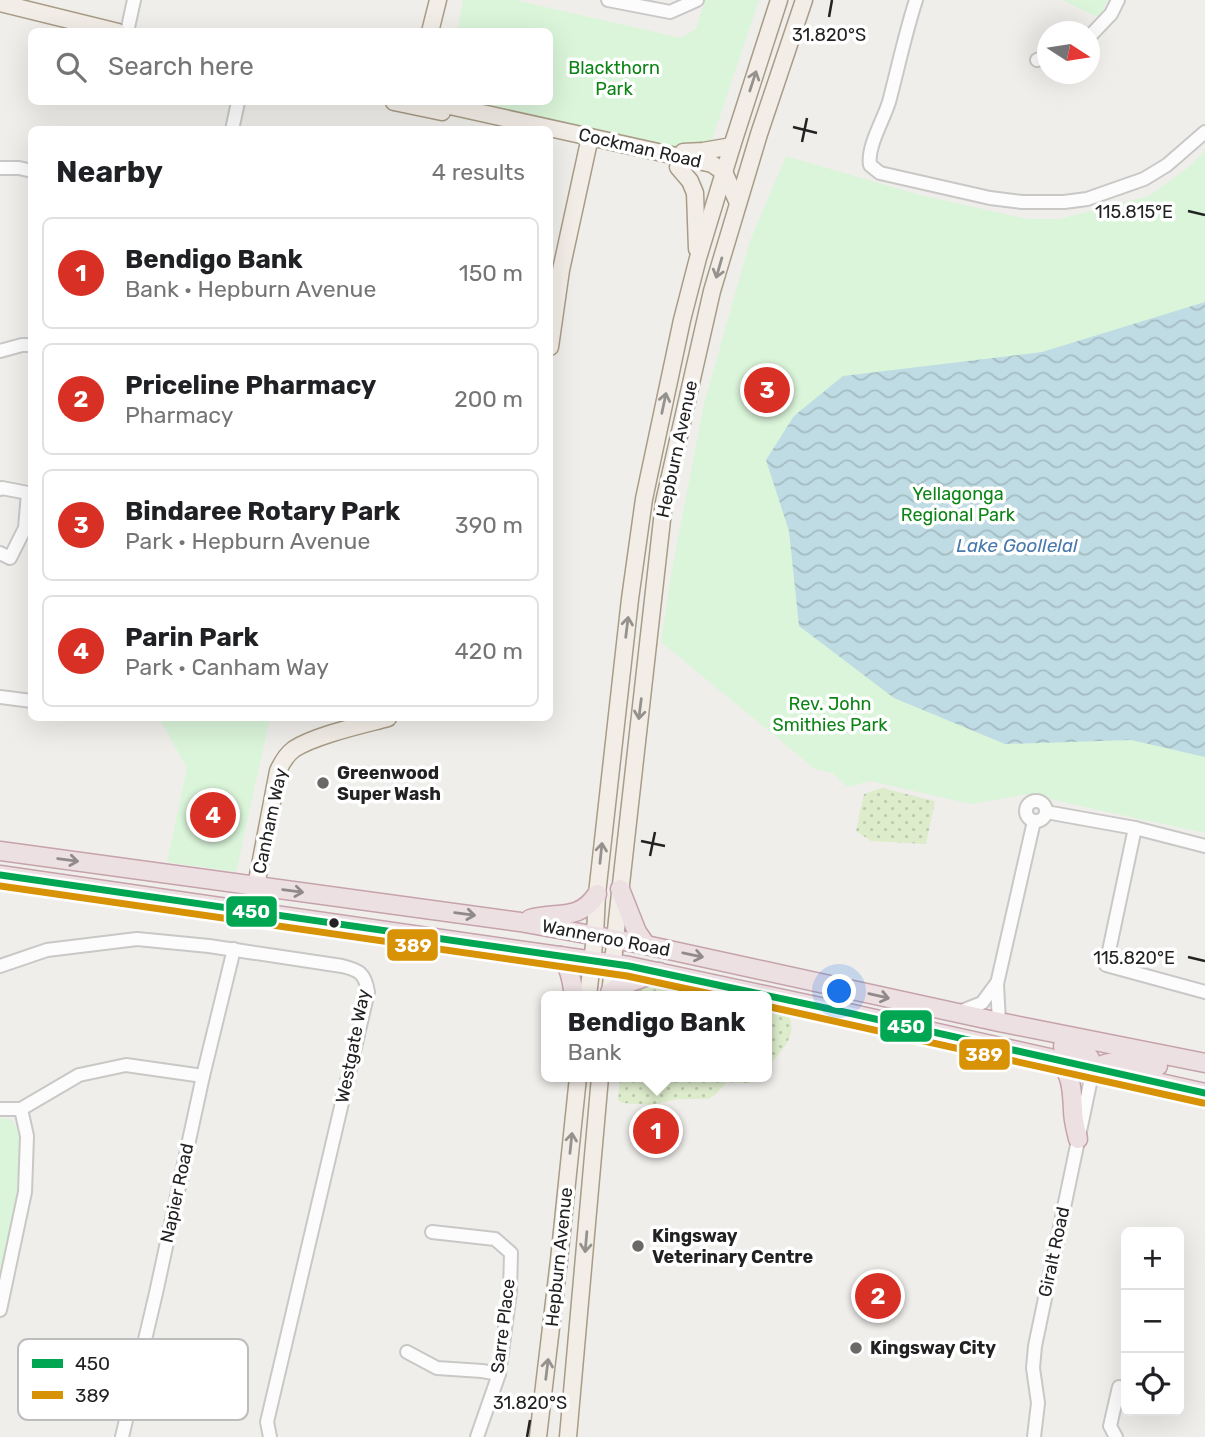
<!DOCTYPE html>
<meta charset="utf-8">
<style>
:root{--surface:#fff;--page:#f6f6f6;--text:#202124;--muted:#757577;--line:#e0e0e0;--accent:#d93025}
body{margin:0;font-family:Rubik,sans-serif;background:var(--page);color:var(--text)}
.controls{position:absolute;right:21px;bottom:21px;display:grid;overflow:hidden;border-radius:10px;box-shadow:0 7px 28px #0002}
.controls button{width:63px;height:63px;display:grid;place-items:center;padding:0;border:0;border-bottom:2px solid var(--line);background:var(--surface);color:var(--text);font:35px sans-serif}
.compass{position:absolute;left:1037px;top:21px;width:63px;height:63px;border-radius:50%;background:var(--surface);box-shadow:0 7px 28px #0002;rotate:102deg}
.you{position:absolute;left:840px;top:992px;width:24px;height:24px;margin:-18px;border:5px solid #fff;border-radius:50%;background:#1a73e8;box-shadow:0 0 0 10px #1a73e833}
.badge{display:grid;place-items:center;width:46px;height:46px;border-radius:50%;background:var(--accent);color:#fff;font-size:23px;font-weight:700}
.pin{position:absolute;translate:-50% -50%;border:4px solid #fff;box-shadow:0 2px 7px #0006}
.popup{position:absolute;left:541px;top:991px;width:231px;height:91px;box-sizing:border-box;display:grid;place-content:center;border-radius:10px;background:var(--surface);filter:drop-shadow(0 2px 5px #0005);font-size:23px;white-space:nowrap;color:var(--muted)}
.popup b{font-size:26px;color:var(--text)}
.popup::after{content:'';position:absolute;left:50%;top:100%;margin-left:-14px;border:14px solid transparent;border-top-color:var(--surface)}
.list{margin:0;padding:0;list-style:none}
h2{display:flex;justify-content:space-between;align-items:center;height:91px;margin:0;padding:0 28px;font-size:30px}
h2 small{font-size:23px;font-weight:400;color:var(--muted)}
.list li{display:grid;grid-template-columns:46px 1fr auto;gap:21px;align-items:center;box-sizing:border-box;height:112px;margin:0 14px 14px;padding:0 14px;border:2px solid var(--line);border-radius:10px}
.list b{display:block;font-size:26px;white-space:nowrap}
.list p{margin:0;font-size:23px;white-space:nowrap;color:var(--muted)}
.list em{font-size:23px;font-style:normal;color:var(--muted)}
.icon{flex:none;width:38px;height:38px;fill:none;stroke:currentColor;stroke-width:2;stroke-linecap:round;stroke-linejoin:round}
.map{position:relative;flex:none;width:1205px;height:1437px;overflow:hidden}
.search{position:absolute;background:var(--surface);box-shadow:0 7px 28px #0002;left:28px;top:28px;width:525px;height:77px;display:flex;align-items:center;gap:18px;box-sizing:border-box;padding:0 24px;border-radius:10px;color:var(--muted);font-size:26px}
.panel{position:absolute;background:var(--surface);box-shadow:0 7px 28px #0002;left:28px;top:126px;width:525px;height:595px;border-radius:10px}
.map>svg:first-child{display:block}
.park{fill:#daf5da}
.garden{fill:url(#garden-dots)}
.water{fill:url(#water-waves)}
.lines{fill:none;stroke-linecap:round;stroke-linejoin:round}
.minor-casing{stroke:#c9c8c7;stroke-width:16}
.major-casing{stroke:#a79c86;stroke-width:19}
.highway-casing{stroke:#c5a2ac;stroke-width:21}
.minor{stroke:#fdfcfc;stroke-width:12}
.major{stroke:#f3ede7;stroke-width:16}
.highway{stroke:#ece0e2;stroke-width:18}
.bus-1-casing{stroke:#fff;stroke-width:12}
.bus-2-casing{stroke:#fff;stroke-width:12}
.bus-1{stroke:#00a651;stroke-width:7}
.bus-2{stroke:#d79205;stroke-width:7}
.oneway{stroke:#95928e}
.oneway2{stroke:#918a8c}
.ticks{fill:none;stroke:#222;stroke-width:2.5}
.poi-dot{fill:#6a6968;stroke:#fff;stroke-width:2.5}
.bus-dot{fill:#222;stroke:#fff;stroke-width:2.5}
.labels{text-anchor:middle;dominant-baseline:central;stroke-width:7;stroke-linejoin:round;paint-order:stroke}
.park-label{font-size:18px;fill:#0c8416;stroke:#fff}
.street-label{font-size:18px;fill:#222;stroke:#fff}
.poi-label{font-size:18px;font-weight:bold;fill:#222;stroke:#fff;text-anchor:start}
.water-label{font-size:19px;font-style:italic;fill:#4a7aab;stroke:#fff}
.key{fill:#fff;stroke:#bdbdbd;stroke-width:2}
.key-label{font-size:19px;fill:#222}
.ticks-label{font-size:18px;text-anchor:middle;fill:#222;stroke:#fff;stroke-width:7;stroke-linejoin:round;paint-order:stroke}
.line-badge{stroke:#fff;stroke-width:2.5}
.badge-label{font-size:19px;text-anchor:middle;font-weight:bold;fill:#fff}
</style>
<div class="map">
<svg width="1205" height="1437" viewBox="0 0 1205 1437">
<defs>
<pattern id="garden-dots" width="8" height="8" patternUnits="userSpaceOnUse" patternTransform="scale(1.75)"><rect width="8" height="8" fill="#ddeccb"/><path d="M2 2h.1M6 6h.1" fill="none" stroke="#bdcaae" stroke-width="1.8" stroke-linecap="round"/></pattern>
<pattern id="water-waves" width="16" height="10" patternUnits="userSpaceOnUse" patternTransform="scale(1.75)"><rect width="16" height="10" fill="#bfdbe3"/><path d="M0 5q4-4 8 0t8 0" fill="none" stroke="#a4bcc2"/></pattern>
</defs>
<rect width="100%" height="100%" fill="#f0eeeb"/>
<g class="park">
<path d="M463 0H515L681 38 696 29 705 0H759L707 155 464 102H550V32H457Z"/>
<path d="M1062 0H1107L1100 18Z"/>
<path d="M1205 150V833L1089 808 1029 794 971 804 870 781 848 787 832 773 815 769 661 642 670 580 704 404 750 241 786 156 920 195 1027 219H1059L1149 196 1190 166Z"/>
<path d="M159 718H270L236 872 167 862 187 768Z"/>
<path d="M0 1118 11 1119C39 1152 9 1242 0 1281Z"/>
</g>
<g class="garden">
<path d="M882 788 935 801 926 844 871 841 856 831 864 794Z"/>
<path d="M647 987 660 988 697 996H632L637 990Z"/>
<path d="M766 1009 787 1014C801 1035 779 1053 766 1069Z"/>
<path d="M620 1077H761C752 1087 738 1081 726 1083L715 1095 708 1099H678L651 1105 623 1103 618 1100Z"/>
</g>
<path class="water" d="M1205 302V757L1131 740 1005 744 894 698 799 626 789 531 766 460 794 416 843 376 1042 352Z"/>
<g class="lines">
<g class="minor-casing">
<g id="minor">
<path d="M608 0 670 12 697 0"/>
<path d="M916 0C905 34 898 68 889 102 883 121 867 147 870 165L880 173 990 198 1022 202H1064L1087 199 1144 179 1167 165 1205 132"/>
<path d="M127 32 134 0"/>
<path d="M1090 36 1111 14 1118 0"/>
<path d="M1037 60 1048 56"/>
<path d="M232 130 238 102"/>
<path d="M0 168H19L32 171"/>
<path d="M0 351 22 345H32"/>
<path d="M0 489 2 488 28 493 25 528 10 558 0 553"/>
<path d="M0 697 32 701"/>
<circle cx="1036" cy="811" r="10"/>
<path d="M1046 812 1135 828 1205 846"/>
<path d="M1135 828 1106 965 1205 992"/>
<path d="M0 966 47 950 137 939 209 946 342 966C359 970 365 973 368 992L267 1422 270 1437"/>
<path d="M959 1012 982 1003 996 984"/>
<path d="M999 1022 997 984 1034 821"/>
<path d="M0 1109H21L79 1075 126 1065 203 1076"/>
<path d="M432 1232 495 1239 511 1253 510 1292 499 1374 477 1437"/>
<path d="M0 1310 25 1192 27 1136 21 1109"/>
<path d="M407 1352 437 1368 482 1371 499 1374"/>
<path d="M122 1437 156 1293 203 1076 234 949"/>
<path d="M1034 1437 1038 1403 1033 1368 1035 1346 1093 1069"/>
<path d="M1116 1437 1110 1426 1119 1387"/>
</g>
</g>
<g class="major-casing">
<g id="major">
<path d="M0 3 118 32"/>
<path d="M430 32 438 0"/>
<path d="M394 102 442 112"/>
<path d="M432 102 712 164 724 172 738 203"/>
<path d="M683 152 703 151 732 146"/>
<path d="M678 167 690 181 695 193 697 249"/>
<path d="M550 347 561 270 590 137"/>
<path d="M251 912 278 771C282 762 286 755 294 749 316 735 362 725 388 718"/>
<path d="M588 996 595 936 597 894 630 599 644 499 682 320 698 258 732 146 779 0"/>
<path d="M610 996 617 920 664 502 712 291 759 134 804 0"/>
<path d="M538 1437 559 1260 578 1077"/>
<path d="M568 1437 600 1077"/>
</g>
</g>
<g class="highway-casing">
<g id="highway">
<path d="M0 851 520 922 646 945 999 1022 1205 1063"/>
<path d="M0 875 629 966 844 1012 1205 1093"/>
<path d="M620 889 637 932 646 945"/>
<path d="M530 919C557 911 579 922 597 894"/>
<path d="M561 956C570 967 572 983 574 996"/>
<path d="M610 992 628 983 659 972"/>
<path d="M1063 1046C1080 1050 1090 1049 1093 1069 1114 1057 1135 1062 1158 1066"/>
<path d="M1059 1060C1072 1076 1072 1091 1073 1110 1073 1120 1076 1130 1078 1139"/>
</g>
</g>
<use href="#minor" class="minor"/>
<use href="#major" class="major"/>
<use href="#highway" class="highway"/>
<g class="bus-1-casing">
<path id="bus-1" d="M0 875 629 966 844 1012 1205 1093"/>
</g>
<g class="bus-2-casing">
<g id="bus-2">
<path d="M0 886 627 976 720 996"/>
<path d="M766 1006 1203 1103"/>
</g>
</g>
<use href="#bus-1" class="bus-1"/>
<use href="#bus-2" class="bus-2"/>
</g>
<defs><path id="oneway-shaft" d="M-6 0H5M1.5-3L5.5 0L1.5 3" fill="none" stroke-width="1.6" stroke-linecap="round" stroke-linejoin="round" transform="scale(1.75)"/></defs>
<g class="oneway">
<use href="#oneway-shaft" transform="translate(753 81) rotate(-72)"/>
<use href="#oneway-shaft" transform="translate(719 268) rotate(106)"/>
<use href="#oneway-shaft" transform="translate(664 403) rotate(-78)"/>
<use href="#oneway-shaft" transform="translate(627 627) rotate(-83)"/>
<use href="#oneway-shaft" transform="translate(640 709) rotate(97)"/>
<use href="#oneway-shaft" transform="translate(601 853) rotate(-84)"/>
<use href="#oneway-shaft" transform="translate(571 1143) rotate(-84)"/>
<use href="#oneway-shaft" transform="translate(586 1242) rotate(95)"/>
<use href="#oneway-shaft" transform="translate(547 1369) rotate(-83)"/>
</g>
<g class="oneway2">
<use href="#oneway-shaft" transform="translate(68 860) rotate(8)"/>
<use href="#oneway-shaft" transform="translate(293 891) rotate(8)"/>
<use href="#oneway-shaft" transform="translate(465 914) rotate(8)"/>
<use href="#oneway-shaft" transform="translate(693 955) rotate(12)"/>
<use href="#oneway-shaft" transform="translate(879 996) rotate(13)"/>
</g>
<path class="ticks" d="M829 17 832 0M793 127 817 133M802 142 807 118M1188 211 1205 215M641 841 665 846M650 856 655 832M1188 957 1205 961M527 1437 530 1420"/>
<g class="poi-dot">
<circle cx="323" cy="783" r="7"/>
<circle cx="638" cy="1246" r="7"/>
<circle cx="856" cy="1348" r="7"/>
</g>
<circle class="bus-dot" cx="334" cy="923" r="6"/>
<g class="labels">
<g class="park-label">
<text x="614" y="68">Blackthorn<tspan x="614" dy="21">Park</tspan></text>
<text x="958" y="494">Yellagonga<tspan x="958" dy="21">Regional Park</tspan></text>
<text x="830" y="704">Rev. John<tspan x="830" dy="21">Smithies Park</tspan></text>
</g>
<g class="street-label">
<text transform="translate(640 148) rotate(13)">Cockman Road</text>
<text transform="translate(677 449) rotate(-78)">Hepburn Avenue</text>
<text transform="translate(270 821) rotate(-78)">Canham Way</text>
<text transform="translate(606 938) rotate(11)">Wanneroo Road</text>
<text transform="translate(353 1046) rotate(-79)">Westgate Way</text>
<text transform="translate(177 1193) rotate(-78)">Napier Road</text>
<text transform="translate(1054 1252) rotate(-78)">Giralt Road</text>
<text transform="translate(559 1257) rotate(-84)">Hepburn Avenue</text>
<text transform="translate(503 1326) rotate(-83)">Sarre Place</text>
</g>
<g class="poi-label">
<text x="337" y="773">Greenwood<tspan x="337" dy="21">Super Wash</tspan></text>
<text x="652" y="1236">Kingsway<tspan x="652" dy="21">Veterinary Centre</tspan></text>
<text x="870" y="1348">Kingsway City</text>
</g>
<g class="water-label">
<text x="1017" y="545">Lake Goollelal</text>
</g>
</g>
<rect x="18" y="1339" width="230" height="81" rx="10" class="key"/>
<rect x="32" y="1359" width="31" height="9" fill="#00a651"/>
<rect x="32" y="1391" width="31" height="8" fill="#d79205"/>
<g class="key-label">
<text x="75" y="1370">450</text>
<text x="75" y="1402">389</text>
</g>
<g class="ticks-label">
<text x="829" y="41">31.820°S</text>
<text x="1134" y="218">115.815°E</text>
<text x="1134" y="964">115.820°E</text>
<text x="530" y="1409">31.820°S</text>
</g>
<g class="line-badge">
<rect x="225" y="895" width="53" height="33" rx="7" fill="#00a651"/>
<rect x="386" y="928" width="53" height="34" rx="7" fill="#d79205"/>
<rect x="879" y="1009" width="54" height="34" rx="7" fill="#00a651"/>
<rect x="958" y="1038" width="53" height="33" rx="7" fill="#d79205"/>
</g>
<g class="badge-label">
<text x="251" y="918">450</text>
<text x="413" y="952">389</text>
<text x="906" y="1033">450</text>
<text x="984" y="1061">389</text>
</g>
</svg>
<div class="controls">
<button>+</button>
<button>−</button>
<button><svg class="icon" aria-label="locate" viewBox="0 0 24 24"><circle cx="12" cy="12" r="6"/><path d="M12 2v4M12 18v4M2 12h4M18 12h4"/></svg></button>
</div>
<svg class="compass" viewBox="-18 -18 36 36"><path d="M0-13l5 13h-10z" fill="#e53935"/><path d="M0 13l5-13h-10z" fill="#757577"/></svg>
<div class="you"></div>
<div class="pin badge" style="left:656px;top:1131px">1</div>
<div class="popup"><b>Bendigo Bank</b>Bank</div>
<div class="pin badge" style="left:878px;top:1296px">2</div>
<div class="pin badge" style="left:767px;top:390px">3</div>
<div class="pin badge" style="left:213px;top:815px">4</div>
<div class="search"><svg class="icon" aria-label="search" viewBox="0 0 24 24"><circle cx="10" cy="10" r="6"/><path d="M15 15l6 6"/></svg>Search here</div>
<section class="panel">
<h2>Nearby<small>4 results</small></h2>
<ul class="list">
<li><span class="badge">1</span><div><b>Bendigo Bank</b><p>Bank · Hepburn Avenue</p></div><em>150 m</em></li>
<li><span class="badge">2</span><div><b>Priceline Pharmacy</b><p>Pharmacy</p></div><em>200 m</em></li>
<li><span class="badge">3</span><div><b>Bindaree Rotary Park</b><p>Park · Hepburn Avenue</p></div><em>390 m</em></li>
<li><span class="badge">4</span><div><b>Parin Park</b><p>Park · Canham Way</p></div><em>420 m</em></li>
</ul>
</section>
</div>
